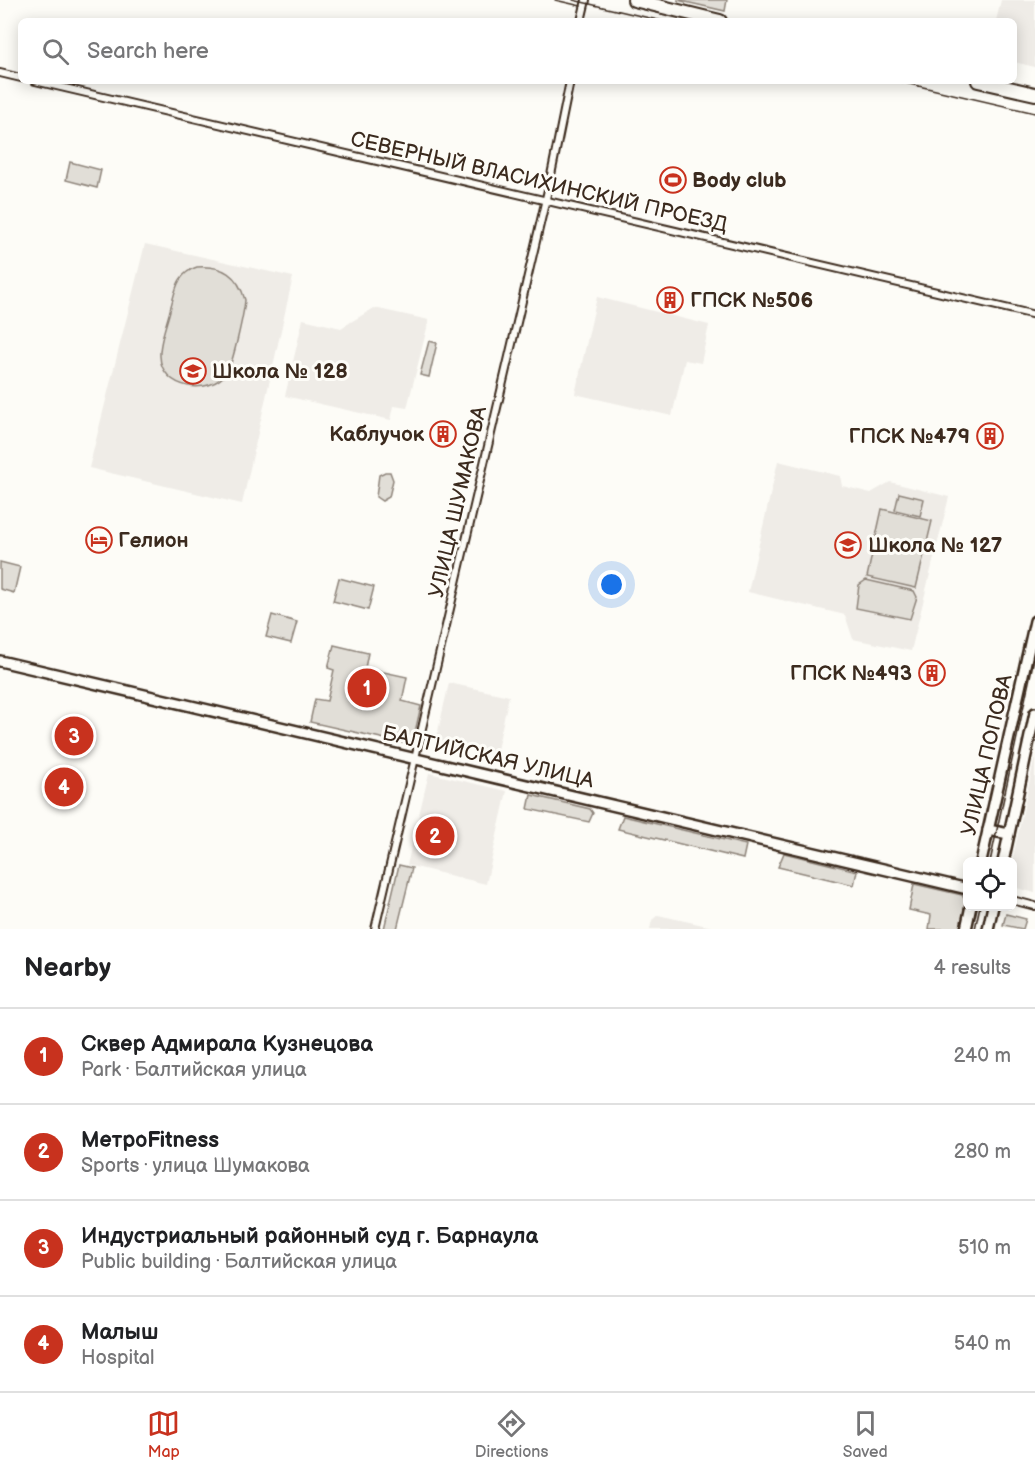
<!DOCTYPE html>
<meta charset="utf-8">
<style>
:root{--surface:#fff;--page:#f6f6f6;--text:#202124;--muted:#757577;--line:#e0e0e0;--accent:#c8321e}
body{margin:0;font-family:"Balsamiq Sans",sans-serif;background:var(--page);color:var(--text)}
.controls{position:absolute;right:18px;bottom:18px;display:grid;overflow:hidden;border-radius:9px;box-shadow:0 3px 15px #0003}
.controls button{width:54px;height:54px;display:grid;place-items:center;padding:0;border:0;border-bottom:2px solid var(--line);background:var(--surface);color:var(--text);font:30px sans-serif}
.you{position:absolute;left:612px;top:585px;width:21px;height:21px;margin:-15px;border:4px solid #fff;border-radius:50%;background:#1a73e8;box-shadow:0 0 0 9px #1a73e833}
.badge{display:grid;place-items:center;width:39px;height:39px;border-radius:50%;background:var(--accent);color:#fff;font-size:20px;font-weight:700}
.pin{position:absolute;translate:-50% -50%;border:3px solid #fff;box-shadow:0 2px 6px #0006}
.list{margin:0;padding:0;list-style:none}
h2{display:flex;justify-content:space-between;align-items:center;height:78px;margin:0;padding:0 24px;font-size:26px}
h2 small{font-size:20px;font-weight:400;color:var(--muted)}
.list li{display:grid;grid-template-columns:39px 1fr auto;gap:18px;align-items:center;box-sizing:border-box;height:96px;padding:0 24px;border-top:2px solid var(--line)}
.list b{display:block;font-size:22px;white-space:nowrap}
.list p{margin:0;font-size:20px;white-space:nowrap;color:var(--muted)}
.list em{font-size:20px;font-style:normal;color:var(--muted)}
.icon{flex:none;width:33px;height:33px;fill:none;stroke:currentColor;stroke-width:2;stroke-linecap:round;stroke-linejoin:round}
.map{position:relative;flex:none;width:1035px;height:929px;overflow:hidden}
.search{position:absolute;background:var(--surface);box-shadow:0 3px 15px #0003;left:18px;right:18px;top:18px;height:66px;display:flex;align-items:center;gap:15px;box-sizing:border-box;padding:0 21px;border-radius:9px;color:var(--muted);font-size:22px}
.sheet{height:462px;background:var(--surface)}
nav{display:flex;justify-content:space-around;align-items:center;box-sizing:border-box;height:84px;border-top:2px solid var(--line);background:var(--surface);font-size:16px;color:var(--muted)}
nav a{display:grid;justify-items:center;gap:3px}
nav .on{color:var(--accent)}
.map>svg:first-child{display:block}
.built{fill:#efece7}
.green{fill:#e1ded7;stroke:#8e847a;stroke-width:1.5}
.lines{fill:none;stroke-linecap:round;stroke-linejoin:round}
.street-casing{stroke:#3b2a1e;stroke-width:10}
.secondary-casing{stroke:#3b2a1e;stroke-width:14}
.highway-casing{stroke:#3b2a1e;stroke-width:16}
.street{stroke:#fdfcf7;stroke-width:6}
.secondary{stroke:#fdfcf7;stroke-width:9}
.highway{stroke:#fdfcf7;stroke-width:12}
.tram{stroke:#3b2a1e;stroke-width:1.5}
.labels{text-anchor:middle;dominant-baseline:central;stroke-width:6;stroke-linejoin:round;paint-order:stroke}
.poi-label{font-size:21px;font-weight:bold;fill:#3b2a1e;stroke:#fdfcf7;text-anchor:start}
.street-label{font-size:21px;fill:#3b2a1e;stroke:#fdfcf7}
</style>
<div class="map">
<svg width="1035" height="929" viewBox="0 0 1035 929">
<rect width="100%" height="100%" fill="#fdfcf7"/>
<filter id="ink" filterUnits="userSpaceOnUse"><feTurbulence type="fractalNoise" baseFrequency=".0167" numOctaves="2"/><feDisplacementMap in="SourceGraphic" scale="12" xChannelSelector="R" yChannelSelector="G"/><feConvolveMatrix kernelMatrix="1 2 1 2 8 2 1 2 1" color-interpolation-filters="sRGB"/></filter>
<g filter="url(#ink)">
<g class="built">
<path d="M1001 0H1035V67L1014 62V21H996Z"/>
<path d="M145 244 293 277 242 504 89 468Z"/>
<path d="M597 297 709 325 701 363 685 360 672 416 575 394Z"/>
<path d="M374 308 429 320 407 408 394 406 391 420 285 396 303 319 341 328Z"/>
<path d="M778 461 840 476 842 486 871 493 890 482 949 497 911 651 853 639 845 615 748 592Z"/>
<path d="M449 683 509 696 496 754 436 740Z"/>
<path d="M1035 756V893L1013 887 1012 861Z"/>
<path d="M429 773 507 791 486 884 407 865Z"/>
<path d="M658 915 721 929H650L652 920Z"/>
</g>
<g class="green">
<path d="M677 0H727L725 11Z"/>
<path d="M70 162 101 170 97 188 66 180Z"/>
<path d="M197 267C223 265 238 275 245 300 244 312 233 364 227 372 210 397 161 389 160 356 159 341 168 321 171 306 176 288 178 273 197 267Z"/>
<path d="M429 341 437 343 429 377 420 375Z"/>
<path d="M385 472H390L393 480 389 497 382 501 376 497 379 475Z"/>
<path d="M899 493 924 499 920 516 895 510Z"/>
<path d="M882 509 932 521 916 588 867 577Z"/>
<path d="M0 562 20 567 14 593 0 589Z"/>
<path d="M339 578 374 587 368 610 333 601Z"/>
<path d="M866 580 914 591 917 597 910 619 856 608 859 585Z"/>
<path d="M272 615 297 622 291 643 266 637Z"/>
<path d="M334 645 368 653 365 668 407 677 402 701 421 706 412 745 310 722 315 699 327 701 334 670 328 668Z"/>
<path d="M531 795 590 809 593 813 589 822 528 809Z"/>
<path d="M623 816 746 845 743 859 618 829Z"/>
<path d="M784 853 857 871 854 885 778 867Z"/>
<path d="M399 865 412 868 397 929H384Z"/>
<path d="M914 884 962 895 967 903 962 929H929L931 915 909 910Z"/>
<path d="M1006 914 1026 919 1023 929 1003 925Z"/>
</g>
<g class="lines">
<g class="street-casing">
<g id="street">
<path d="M581 21 586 0"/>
<path d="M0 73 21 78"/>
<path d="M35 81 1035 315"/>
<path d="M1012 900 1035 906"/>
<path d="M375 929 548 190 570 81"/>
</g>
</g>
<g class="secondary-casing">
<g id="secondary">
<path d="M0 661 968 889"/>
<path d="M988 830 1009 834"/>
<path d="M981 862 1035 621"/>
<path d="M1003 862 1035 713"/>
<path d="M966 929 971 906"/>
<path d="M988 929 993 906"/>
</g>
</g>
<g class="highway-casing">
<g id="highway">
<path d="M634 0 720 21"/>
<path d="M978 81 1035 94"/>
</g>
</g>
<use href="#street" class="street"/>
<use href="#secondary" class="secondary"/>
<use href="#highway" class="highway"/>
<g class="tram">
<path d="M555 0 581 6"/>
<path d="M573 0 662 21"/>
<path d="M897 81 1035 113"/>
<path d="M990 862 1035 654"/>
<path d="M975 929 980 906"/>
</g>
</g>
</g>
<defs>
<g id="stadium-ring" transform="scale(1.35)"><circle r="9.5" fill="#fdfcf7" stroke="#c8321e" stroke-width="1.5"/><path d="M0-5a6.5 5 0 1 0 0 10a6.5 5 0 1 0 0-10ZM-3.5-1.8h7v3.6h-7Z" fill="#c8321e"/></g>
<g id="building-ring" transform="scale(1.35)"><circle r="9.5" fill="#fdfcf7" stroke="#c8321e" stroke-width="1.5"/><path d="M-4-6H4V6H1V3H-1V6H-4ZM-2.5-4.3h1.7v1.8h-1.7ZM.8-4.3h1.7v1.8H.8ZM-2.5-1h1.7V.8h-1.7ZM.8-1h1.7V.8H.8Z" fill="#c8321e"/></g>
<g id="school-ring" transform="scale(1.35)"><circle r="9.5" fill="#fdfcf7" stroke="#c8321e" stroke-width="1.5"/><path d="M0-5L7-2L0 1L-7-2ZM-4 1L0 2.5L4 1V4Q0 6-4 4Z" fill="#c8321e"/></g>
<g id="hotel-ring" transform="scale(1.35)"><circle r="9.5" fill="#fdfcf7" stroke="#c8321e" stroke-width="1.5"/><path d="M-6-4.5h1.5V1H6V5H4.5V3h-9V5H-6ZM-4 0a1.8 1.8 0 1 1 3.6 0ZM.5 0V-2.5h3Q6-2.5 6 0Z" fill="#c8321e"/></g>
</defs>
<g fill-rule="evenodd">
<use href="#stadium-ring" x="673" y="180"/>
<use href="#building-ring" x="670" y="300"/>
<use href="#school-ring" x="193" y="371"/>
<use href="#building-ring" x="443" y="434"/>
<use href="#building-ring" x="990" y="436"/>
<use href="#hotel-ring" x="99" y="540"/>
<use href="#school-ring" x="848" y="545"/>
<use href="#building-ring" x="932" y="673"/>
</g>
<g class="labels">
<g class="poi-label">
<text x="692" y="180">Body club</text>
<text x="690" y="300">ГПСК №506</text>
<text x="212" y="371">Школа № 128</text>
<text x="424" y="434" text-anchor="end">Каблучок</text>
<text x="970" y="436" text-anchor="end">ГПСК №479</text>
<text x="118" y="540">Гелион</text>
<text x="868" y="545">Школа № 127</text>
<text x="912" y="673" text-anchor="end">ГПСК №493</text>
</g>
<g class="street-label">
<text transform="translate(539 182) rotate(13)">СЕВЕРНЫЙ ВЛАСИХИНСКИЙ ПРОЕЗД</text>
<text transform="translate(458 502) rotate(-77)">УЛИЦА ШУМАКОВА</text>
<text transform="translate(987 755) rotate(-77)">УЛИЦА ПОПОВА</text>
<text transform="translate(488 757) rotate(13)">БАЛТИЙСКАЯ УЛИЦА</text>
</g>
</g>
</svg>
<div class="controls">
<button><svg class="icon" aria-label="locate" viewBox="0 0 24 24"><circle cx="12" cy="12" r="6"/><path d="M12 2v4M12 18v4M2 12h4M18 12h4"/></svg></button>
</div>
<div class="you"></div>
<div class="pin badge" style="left:367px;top:688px">1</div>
<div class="pin badge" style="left:435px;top:836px">2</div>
<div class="pin badge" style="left:74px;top:736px">3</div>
<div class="pin badge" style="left:64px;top:787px">4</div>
<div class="search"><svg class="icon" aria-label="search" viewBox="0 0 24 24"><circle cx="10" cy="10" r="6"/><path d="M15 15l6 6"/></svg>Search here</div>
</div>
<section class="sheet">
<h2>Nearby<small>4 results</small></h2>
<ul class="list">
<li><span class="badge">1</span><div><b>Сквер Адмирала Кузнецова</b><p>Park · Балтийская улица</p></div><em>240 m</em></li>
<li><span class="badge">2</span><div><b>МетроFitness</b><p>Sports · улица Шумакова</p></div><em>280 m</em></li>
<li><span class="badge">3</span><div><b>Индустриальный районный суд г. Барнаула</b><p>Public building · Балтийская улица</p></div><em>510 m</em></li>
<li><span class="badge">4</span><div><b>Малыш</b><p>Hospital</p></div><em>540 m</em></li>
</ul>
</section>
<nav>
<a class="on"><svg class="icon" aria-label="map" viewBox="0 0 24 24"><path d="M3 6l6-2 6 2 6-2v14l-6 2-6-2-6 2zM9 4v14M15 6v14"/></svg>Map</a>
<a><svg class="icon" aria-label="directions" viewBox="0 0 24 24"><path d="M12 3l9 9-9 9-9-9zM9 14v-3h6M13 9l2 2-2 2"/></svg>Directions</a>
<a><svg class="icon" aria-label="saved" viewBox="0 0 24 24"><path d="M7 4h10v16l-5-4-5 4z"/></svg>Saved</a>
</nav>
